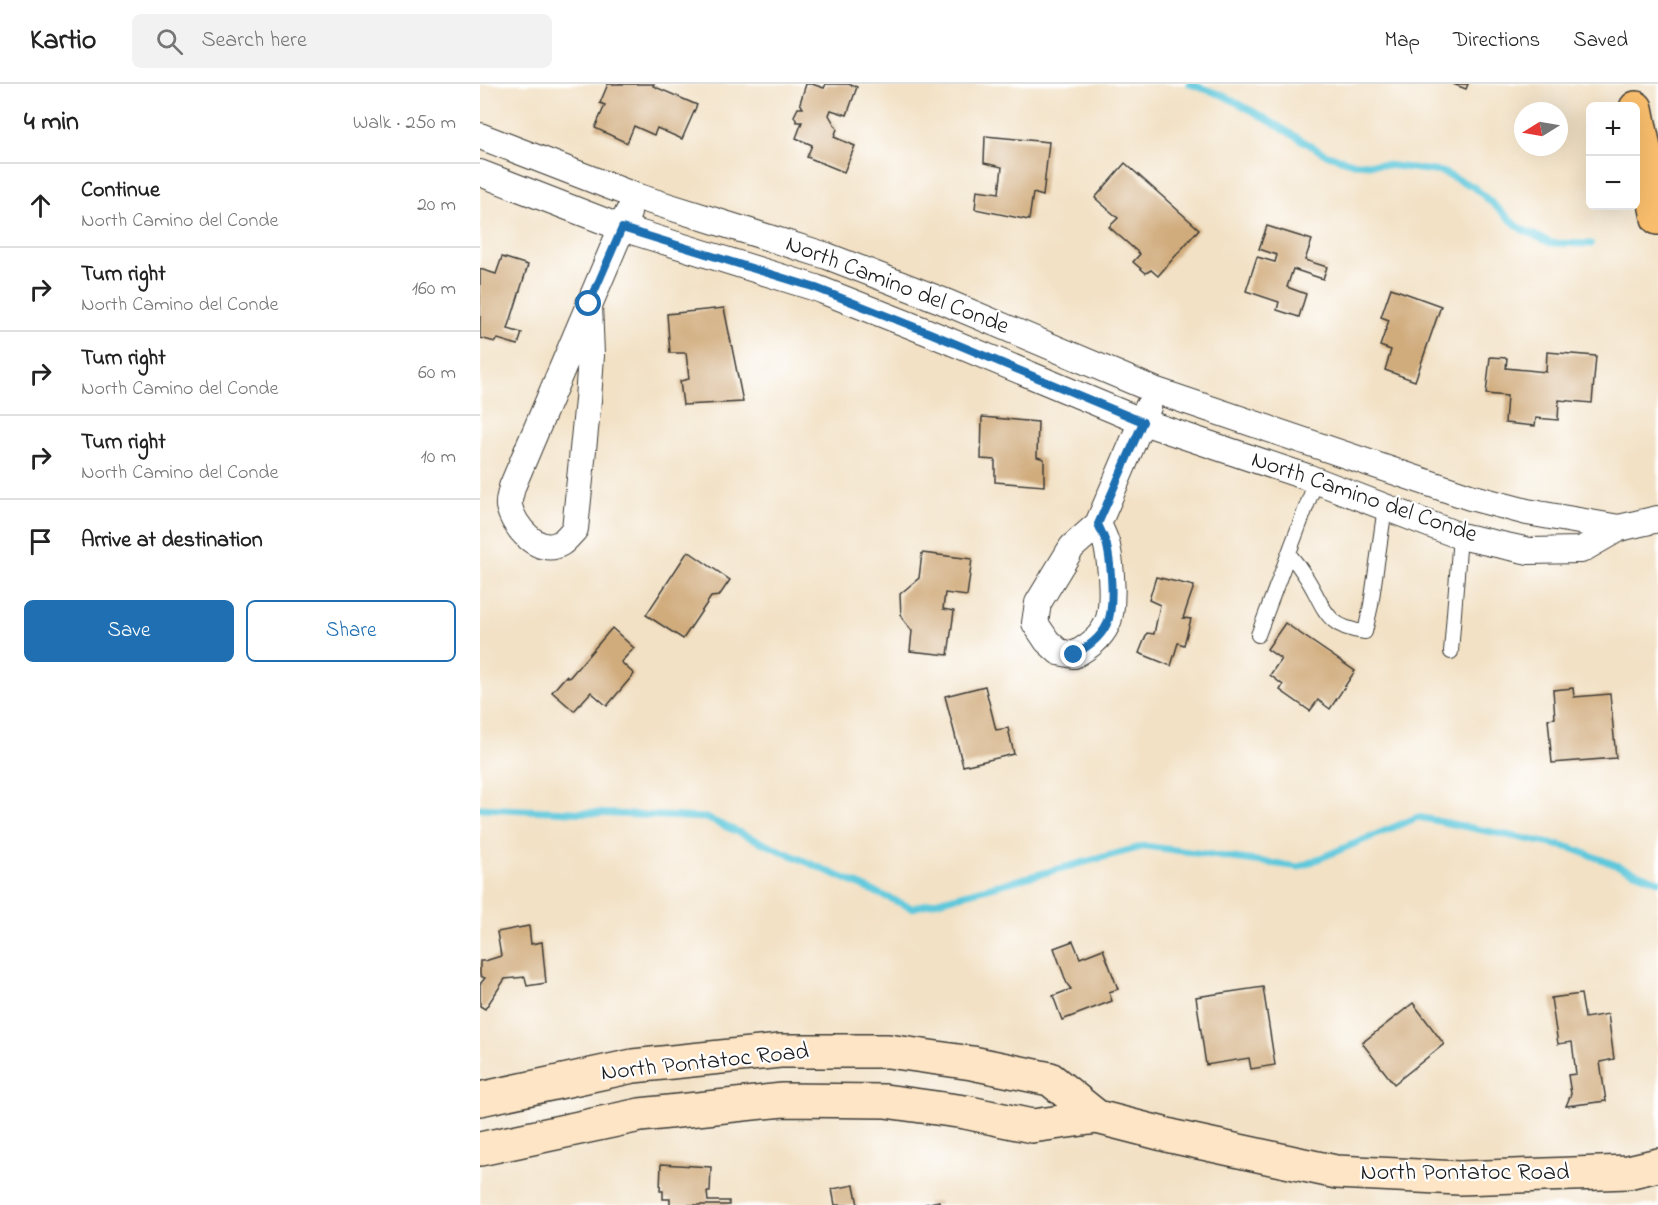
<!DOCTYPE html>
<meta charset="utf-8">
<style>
:root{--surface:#fff;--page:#f2f2f2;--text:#222;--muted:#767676;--line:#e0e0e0;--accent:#1f6fb2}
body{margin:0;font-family:"Indie Flower",sans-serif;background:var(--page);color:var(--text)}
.controls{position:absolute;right:18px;top:18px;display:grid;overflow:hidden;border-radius:9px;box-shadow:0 6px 24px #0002}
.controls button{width:54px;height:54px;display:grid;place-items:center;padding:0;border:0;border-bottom:2px solid var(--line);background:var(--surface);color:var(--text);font:30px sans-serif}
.compass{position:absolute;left:1034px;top:18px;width:54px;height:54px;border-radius:50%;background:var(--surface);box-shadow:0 6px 24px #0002;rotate:259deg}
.stop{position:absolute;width:18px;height:18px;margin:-14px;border:4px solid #1f6fb2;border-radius:50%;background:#fff}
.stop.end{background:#1f6fb2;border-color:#fff;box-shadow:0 2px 6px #0008}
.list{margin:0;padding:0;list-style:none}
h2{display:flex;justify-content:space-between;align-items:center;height:78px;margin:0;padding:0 24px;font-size:26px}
h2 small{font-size:20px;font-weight:400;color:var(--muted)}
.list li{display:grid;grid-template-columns:39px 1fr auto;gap:18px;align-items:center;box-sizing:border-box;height:84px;padding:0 24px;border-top:2px solid var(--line)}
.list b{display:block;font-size:22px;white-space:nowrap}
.list p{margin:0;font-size:20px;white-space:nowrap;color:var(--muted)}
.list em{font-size:20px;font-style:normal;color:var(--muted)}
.actions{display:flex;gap:12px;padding:18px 24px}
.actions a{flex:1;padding:14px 0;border:2px solid var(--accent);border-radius:9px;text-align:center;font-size:21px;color:var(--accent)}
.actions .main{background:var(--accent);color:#fff}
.icon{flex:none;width:33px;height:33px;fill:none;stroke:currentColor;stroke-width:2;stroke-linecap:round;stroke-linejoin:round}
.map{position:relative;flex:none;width:1178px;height:1121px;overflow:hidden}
header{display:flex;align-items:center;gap:36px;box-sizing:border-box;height:84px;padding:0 30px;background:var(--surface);border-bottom:2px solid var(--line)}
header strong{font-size:28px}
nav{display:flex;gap:33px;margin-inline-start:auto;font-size:21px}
.search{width:420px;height:54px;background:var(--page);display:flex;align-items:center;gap:15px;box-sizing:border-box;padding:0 21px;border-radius:9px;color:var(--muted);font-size:22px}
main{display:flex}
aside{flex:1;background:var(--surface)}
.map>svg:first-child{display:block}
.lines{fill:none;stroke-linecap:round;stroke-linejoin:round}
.stream{stroke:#5fc8db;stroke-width:7}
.building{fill:#d0ab7b}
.lane-casing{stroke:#3c3a35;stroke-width:16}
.street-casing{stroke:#3c3a35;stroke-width:28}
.secondary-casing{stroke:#3c3a35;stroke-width:36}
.primary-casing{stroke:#3c3a35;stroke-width:36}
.lane{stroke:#fff;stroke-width:14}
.street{stroke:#fff;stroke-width:26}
.secondary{stroke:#fde5c5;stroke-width:33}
.primary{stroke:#f9be6d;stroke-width:33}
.route{stroke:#1f6fb2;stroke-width:8}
.labels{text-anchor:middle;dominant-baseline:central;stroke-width:4.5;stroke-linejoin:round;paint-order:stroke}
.street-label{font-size:24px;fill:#1c1c1c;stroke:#fff}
</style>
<header>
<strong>Kartio</strong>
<div class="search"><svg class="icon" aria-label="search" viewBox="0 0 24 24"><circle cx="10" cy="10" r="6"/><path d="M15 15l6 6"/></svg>Search here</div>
<nav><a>Map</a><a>Directions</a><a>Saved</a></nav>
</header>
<main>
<aside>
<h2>4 min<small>Walk · 250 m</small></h2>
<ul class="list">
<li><svg class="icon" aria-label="ahead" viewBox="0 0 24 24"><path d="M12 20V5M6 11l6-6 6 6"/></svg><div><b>Continue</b><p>North Camino del Conde</p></div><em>20 m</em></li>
<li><svg class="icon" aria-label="right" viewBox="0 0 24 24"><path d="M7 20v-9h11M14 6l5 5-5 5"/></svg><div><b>Turn right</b><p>North Camino del Conde</p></div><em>160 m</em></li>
<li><svg class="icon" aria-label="right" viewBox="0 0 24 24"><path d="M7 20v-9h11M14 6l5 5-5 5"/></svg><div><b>Turn right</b><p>North Camino del Conde</p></div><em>60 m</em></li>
<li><svg class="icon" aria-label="right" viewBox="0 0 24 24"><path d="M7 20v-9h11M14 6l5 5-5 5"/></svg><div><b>Turn right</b><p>North Camino del Conde</p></div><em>10 m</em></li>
<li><svg class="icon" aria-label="arrive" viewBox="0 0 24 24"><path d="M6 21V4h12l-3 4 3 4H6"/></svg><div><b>Arrive at destination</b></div></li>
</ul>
<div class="actions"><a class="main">Save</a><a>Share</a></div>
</aside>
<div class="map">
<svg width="1178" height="1121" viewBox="0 0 1178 1121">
<rect width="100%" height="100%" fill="#fff"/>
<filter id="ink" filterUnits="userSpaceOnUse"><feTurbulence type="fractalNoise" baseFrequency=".0167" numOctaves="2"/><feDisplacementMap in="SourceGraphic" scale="12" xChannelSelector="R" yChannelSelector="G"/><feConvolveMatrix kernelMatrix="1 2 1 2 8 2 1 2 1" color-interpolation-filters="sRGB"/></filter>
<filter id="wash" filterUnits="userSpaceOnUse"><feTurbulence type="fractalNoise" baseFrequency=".008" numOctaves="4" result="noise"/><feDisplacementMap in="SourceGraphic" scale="24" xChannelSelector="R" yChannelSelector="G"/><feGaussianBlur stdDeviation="1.35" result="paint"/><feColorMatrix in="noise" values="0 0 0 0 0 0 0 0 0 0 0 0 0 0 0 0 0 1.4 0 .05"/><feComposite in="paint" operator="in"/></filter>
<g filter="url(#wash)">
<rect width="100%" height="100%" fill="#f2e1c5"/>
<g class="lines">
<g class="stream">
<path d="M710 0 742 11 776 29 845 70 873 79 906 81 962 88 994 103 1041 145 1071 159 1111 160"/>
<path d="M0 724 226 734 432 824 665 762 819 783 938 733 1091 764 1178 797"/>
</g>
</g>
<g id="blocks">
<g class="building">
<path d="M128 0H174L173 2 217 21 202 55 177 44 174 51 154 42 147 59 115 44 125 21 120 19Z"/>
<path d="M326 0H332L344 4 346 0H368L377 3 367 31 351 26 349 31 357 45 354 53 375 62 364 88 327 73 332 61 316 54 322 38H317L314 32 318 24H323L320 19Z"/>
<path d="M973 0H988L986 5Z"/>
<path d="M505 52 569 58 563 112 553 109 549 136 495 125 497 106 519 109 522 83 504 79Z"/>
<path d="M645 79 719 145 678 192 671 186 666 189 653 178 660 170 629 143 638 134 615 114Z"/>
<path d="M787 142 832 156 825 176 847 183 843 195 813 185 807 203 826 210 819 233 797 226 799 218 766 207 777 173 795 178 797 171 779 165Z"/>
<path d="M22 173 48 181 28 245 42 249 38 261 18 255 15 258 0 254V185L16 190Z"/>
<path d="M911 204 961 222 935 297 905 286 911 266 900 262 909 236 901 233Z"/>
<path d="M244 224 263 318 203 321 200 297 209 295 206 269H190L187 230Z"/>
<path d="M1067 268 1116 272 1112 319 1079 316 1078 336 1056 334 1055 342 1025 339 1027 312 1006 310 1010 273 1027 274 1026 284 1066 288Z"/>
<path d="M502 333 558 338 557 373 564 375V402L515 398V376L501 375Z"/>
<path d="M208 467 250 496 239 512 231 513 203 555 166 531Z"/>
<path d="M442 469 492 475 487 512 465 509 463 525 474 527 468 571 430 567 432 547 421 533 420 510 439 494Z"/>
<path d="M676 493 714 502 703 534 711 535 704 561 698 559 691 582 659 569 667 549 674 550 680 521 669 516Z"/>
<path d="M805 539 875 587 850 625 838 616 830 627 800 606 803 601 790 591 801 575 787 565Z"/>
<path d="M132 544 154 564 141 578 154 590 127 622 111 608 94 627 72 608 86 592 89 594Z"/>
<path d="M505 602 516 646 528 644 534 670 483 682 465 612Z"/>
<path d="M1093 604 1094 613 1130 610 1136 674 1072 679 1068 635 1075 634 1073 606Z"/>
<path d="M49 842 51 860 62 858 66 899 47 902 45 893 25 895 5 925 0 922V900L5 894 0 892V877H5L21 872 17 848Z"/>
<path d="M593 857 600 874 623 865 638 905 629 908 632 917 582 936 573 912 591 905 587 900 574 864Z"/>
<path d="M783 903 795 981 771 985 769 974 726 981 716 913Z"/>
<path d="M1101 910 1105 934 1128 930 1134 975 1120 978 1126 1017 1086 1022 1091 1010 1088 991 1096 990 1092 958 1078 960 1071 914Z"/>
<path d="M933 919 964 960 914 1000 882 959Z"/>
<path d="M181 1080 231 1083 230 1108H227L228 1117H249V1121H190V1115H183V1107H180Z"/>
<path d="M374 1101 378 1121H355L352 1105Z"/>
<path d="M459 1117 460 1121H445V1120Z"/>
</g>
</g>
</g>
<g filter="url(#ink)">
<use href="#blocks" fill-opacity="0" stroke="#3c3a35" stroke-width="1.5"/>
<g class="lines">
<g class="lane-casing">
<g id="lane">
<path d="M809 470C815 477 821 485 826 493 845 522 843 543 885 548L891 521 905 423"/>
<path d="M778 551 836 397"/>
<path d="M971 568 980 452"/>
</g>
</g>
<g class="street-casing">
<g id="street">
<path d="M0 52 155 112 347 172 463 217 674 306 990 413 1047 428 1139 444"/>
<path d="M0 89 142 144 336 204 450 249 663 338 827 393 980 452 1049 467 1101 466 1139 444 1178 435"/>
<path d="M109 220 111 271 108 316 95 445C91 449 86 456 81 459 59 473 33 442 29 422 28 416 31 409 32 403L148 129"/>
<path d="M618 440C621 447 625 454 627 462 631 480 635 523 627 540 620 555 608 563 594 571L579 568 567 557 555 539 558 519 592 463 618 440 668 323"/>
</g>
</g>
<g class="secondary-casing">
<g id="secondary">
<path d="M0 1015 153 982 300 967H408L492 979 570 995 617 1033"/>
<path d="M0 1065 160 1031 303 1016 405 1017 485 1028 552 1042 617 1033 695 1053 856 1088 979 1094 1148 1088 1178 1081"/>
</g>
</g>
<g class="primary-casing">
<path id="primary" d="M1156 24 1178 134"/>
</g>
<use href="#lane" class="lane"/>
<use href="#street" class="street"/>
<use href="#secondary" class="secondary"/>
<use href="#primary" class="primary"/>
</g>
</g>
<g class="lines" filter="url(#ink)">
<path class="route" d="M109 220 142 144 336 204 450 249 663 338 618 440C621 447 625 454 627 462 631 480 635 523 627 540 620 555 607 563 594 571"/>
</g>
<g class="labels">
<g class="street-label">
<text transform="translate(417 202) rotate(21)">North Camino del Conde</text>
<text transform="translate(884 414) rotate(19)">North Camino del Conde</text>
<text transform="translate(225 979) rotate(-6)">North Pontatoc Road</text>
<text x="985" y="1089">North Pontatoc Road</text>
</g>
</g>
</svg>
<div class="controls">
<button>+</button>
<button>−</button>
</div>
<svg class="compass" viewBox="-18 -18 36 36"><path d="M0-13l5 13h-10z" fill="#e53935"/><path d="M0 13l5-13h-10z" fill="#767676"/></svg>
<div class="stop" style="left:109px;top:220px"></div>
<div class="stop end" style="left:594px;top:571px"></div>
</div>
</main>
